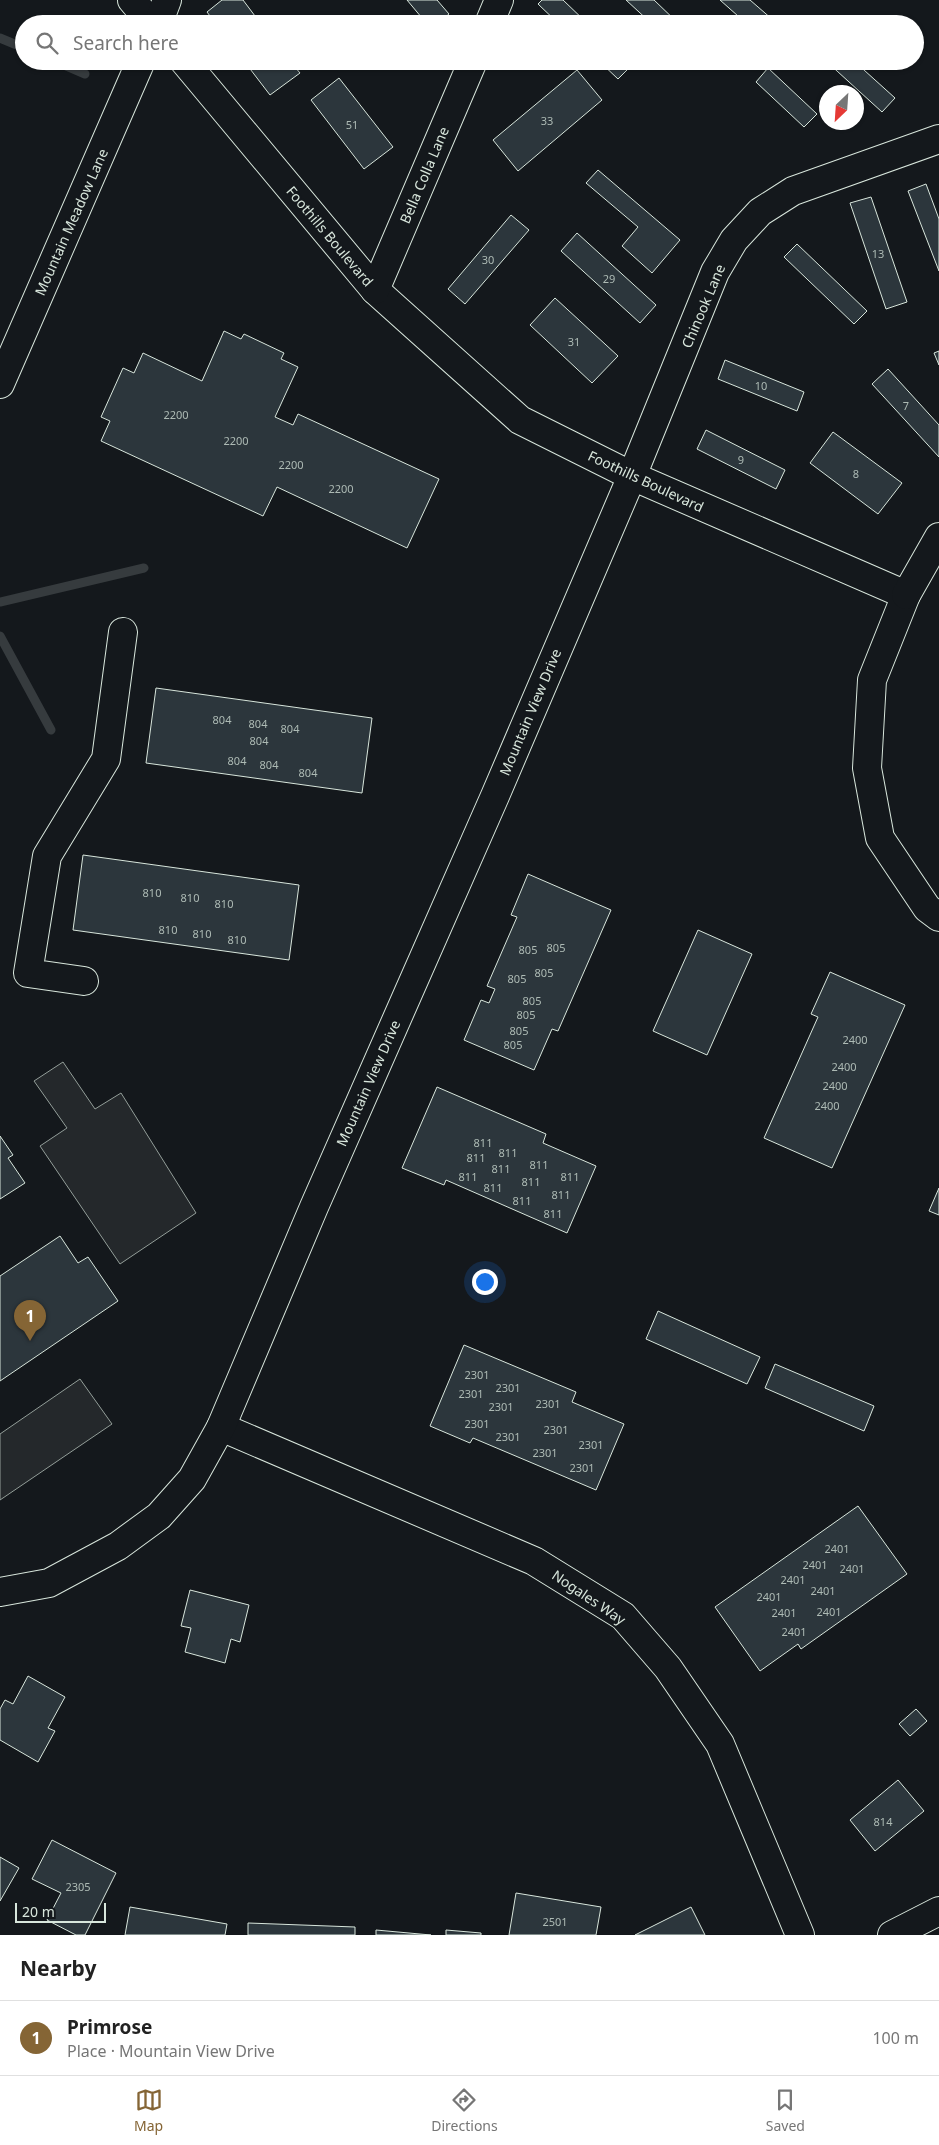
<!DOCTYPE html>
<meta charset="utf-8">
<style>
:root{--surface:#fff;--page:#f6f6f6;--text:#222;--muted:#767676;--line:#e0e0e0;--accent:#856535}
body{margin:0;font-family:"Noto Sans",sans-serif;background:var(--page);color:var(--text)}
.compass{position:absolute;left:819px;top:85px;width:45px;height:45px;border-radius:50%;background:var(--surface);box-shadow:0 1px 4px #0004;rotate:205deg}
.scale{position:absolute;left:15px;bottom:12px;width:91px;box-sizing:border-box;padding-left:5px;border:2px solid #d8e6dc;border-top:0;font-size:14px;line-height:18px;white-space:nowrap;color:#d8e6dc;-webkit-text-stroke:4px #14181c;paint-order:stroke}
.you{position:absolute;left:484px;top:1281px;width:18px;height:18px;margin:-12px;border:4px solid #fff;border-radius:50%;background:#1a73e8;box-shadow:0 0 0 8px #1a73e833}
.badge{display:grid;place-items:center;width:32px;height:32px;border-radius:50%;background:var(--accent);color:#fff;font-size:16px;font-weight:700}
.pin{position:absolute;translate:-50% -41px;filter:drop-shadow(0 1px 2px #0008)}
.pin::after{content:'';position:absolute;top:26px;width:18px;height:15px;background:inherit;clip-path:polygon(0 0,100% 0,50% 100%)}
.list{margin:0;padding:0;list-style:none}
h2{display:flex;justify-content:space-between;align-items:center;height:65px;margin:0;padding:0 20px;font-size:21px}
h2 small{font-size:16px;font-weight:400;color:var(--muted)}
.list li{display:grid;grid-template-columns:32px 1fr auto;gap:15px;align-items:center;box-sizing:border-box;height:75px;padding:0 20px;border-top:1px solid var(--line)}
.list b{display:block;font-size:19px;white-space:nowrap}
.list p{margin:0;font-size:16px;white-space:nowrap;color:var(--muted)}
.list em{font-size:16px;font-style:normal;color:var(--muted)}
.icon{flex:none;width:28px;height:28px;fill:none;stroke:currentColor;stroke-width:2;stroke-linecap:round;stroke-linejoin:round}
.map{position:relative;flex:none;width:939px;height:1935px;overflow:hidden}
.search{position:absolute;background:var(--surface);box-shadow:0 1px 4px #0004;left:15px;right:15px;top:15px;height:55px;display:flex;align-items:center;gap:12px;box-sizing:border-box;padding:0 18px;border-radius:28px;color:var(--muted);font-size:19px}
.sheet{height:140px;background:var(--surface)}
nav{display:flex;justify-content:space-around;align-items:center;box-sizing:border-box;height:70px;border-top:1px solid var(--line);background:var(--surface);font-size:14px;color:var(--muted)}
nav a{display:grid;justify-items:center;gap:2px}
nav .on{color:var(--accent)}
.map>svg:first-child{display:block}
.parking{fill:#24282b;stroke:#939e99}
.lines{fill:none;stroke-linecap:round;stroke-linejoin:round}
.stream{stroke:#363b3e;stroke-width:9}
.building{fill:#2c363c;stroke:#d8e6dc}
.minor-casing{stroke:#d8e6dc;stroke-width:30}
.minor{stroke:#14181c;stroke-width:28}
.labels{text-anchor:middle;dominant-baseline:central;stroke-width:4;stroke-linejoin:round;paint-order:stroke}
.number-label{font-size:11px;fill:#adbab4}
.street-label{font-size:14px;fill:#d8e6dc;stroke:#14181c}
</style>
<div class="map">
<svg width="939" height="1935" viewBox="0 0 939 1935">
<rect width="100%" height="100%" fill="#14181c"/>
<g class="parking">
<path d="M63 1062 95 1109 121 1093 196 1213 120 1264 40 1146 67 1128 34 1081Z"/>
<path d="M80 1379 112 1424 0 1500V1434Z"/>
</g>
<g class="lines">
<g class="stream">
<path d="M0 38 24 48"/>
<path d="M55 61 85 74"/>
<path d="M0 602 144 568"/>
<path d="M0 636 51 730"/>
</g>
</g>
<g class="building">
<path d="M222 0H243L261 24H216L207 12Z"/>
<path d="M407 0H437L449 14 437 24H427Z"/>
<path d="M542 0H563L588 24H559L538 4Z"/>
<path d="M626 0H654L679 24H652Z"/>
<path d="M720 0H750L773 20 770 24H747Z"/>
<path d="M244 61H290L300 73 270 95Z"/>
<path d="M599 61H628L632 65 618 79Z"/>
<path d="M826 61H854L895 98 882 112Z"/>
<path d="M768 68 817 114 804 127 756 82Z"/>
<path d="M577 70 602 100 518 171 493 140Z"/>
<path d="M339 78 393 147 364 169 311 100Z"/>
<path d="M598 170 680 240 652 273 622 246 638 227 586 183Z"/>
<path d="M926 184 939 219V271L908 191Z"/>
<path d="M871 197 907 302 886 309 850 203Z"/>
<path d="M511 215 529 230 465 304 448 289Z"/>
<path d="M577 233 656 305 640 323 561 251Z"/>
<path d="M797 244 867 311 854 324 784 257Z"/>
<path d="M555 298 618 356 592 383 530 325Z"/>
<path d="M224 331 241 339 244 334 284 353 281 359 298 367 275 417 293 425 298 414 439 479 407 548 277 487 263 516 101 441 110 421 101 417 123 368 134 373 143 353 202 381Z"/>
<path d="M939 351V365L934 353Z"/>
<path d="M725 360 804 392 797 411 718 379Z"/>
<path d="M888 369 939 425V457L872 384Z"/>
<path d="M706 430 785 470 776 489 697 449Z"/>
<path d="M833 432 902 483 878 514 810 463Z"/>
<path d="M156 688 372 718 362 793 146 763Z"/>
<path d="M83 855 299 885 289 960 73 930Z"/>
<path d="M528 874 611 910 558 1031 552 1029 534 1070 464 1040 481 1000 489 1003 495 989 487 986 517 917 511 915Z"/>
<path d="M698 930 752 954 707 1055 653 1031Z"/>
<path d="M830 972 905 1005 832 1168 764 1138 818 1017 811 1014Z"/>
<path d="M437 1087 546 1134 543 1143 596 1166 567 1233 446 1180 444 1185 402 1168Z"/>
<path d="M0 1136 13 1155 8 1158 25 1183 0 1199Z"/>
<path d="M939 1188V1215L929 1211Z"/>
<path d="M60 1236 78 1263 88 1257 118 1301 0 1381V1276Z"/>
<path d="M658 1311 760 1357 747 1384 646 1339Z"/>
<path d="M464 1345 576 1392 572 1402 624 1424 596 1490 473 1438 470 1443 430 1426Z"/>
<path d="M775 1364 874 1406 864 1431 765 1388Z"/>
<path d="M858 1506 907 1574 801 1649 798 1644 760 1671 715 1607Z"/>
<path d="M190 1590 249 1605 240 1642 231 1639 225 1663 185 1652 191 1628 181 1626Z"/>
<path d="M28 1676 65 1697 48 1728 55 1731 38 1762 0 1740V1709L5 1700 13 1704Z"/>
<path d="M916 1709 927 1721 910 1736 899 1724Z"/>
<path d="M898 1780 924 1811 875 1851 850 1820Z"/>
<path d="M52 1840 116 1873 85 1935H76L47 1920 61 1893 32 1879Z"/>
<path d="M0 1857 19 1868 0 1901Z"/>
<path d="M516 1893 601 1907 596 1935H509Z"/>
<path d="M130 1907 227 1924 225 1935H125Z"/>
<path d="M691 1907 705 1935H635Z"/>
<path d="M248 1923 355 1927V1935H248Z"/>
<path d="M376 1930 431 1935H376Z"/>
<path d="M446 1930 481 1933V1935H446Z"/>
</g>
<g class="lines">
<g class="minor-casing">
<g id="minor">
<path d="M132 0 152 24"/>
<path d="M158 24 167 0"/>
<path d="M489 24 499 0"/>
<path d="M184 61 375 290 520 420 632 476 906 595 872 680 867 768 880 838 927 908 939 917"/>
<path d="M375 290 473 61"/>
<path d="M0 384 141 61"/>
<path d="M906 595 939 537"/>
<path d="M84 981 28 973 47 856 106 759 123 632"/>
<path d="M221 1427 534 1561 623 1616 668 1668 720 1744 800 1935"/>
<path d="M0 1592 49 1583 118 1546 159 1516 192 1479 221 1427 314 1207 495 796 632 476 715 272 734 240 760 212 793 191 939 139"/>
<path d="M892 1935 939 1911"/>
</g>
</g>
<use href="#minor" class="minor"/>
</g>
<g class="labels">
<g class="number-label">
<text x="547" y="120">33</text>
<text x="352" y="124">51</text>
<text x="878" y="253">13</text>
<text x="488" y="259">30</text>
<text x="609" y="278">29</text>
<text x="574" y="341">31</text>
<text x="761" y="385">10</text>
<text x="906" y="405">7</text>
<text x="176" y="414">2200</text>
<text x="236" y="440">2200</text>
<text x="741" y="459">9</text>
<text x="291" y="464">2200</text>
<text x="856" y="473">8</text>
<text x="341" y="488">2200</text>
<text x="222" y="719">804</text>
<text x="258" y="723">804</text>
<text x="290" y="728">804</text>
<text x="259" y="740">804</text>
<text x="237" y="760">804</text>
<text x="269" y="764">804</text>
<text x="308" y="772">804</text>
<text x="152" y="892">810</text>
<text x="190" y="897">810</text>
<text x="224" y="903">810</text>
<text x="168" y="929">810</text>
<text x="202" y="933">810</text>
<text x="237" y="939">810</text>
<text x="556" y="947">805</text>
<text x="528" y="949">805</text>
<text x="544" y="972">805</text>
<text x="517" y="978">805</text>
<text x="532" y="1000">805</text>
<text x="526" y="1014">805</text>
<text x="519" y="1030">805</text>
<text x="855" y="1039">2400</text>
<text x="513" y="1044">805</text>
<text x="844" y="1066">2400</text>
<text x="835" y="1085">2400</text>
<text x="827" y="1105">2400</text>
<text x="483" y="1142">811</text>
<text x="508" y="1152">811</text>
<text x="476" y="1157">811</text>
<text x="539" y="1164">811</text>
<text x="501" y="1168">811</text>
<text x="468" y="1176">811</text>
<text x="570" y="1176">811</text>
<text x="531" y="1181">811</text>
<text x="493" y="1187">811</text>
<text x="561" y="1194">811</text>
<text x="522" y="1200">811</text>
<text x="553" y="1213">811</text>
<text x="477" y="1374">2301</text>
<text x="508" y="1387">2301</text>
<text x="471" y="1393">2301</text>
<text x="548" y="1403">2301</text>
<text x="501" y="1406">2301</text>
<text x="477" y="1423">2301</text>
<text x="556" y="1429">2301</text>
<text x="508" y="1436">2301</text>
<text x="591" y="1444">2301</text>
<text x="545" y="1452">2301</text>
<text x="582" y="1467">2301</text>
<text x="837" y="1548">2401</text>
<text x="815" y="1564">2401</text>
<text x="852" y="1568">2401</text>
<text x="793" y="1579">2401</text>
<text x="823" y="1590">2401</text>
<text x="769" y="1596">2401</text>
<text x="829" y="1611">2401</text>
<text x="784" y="1612">2401</text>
<text x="794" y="1631">2401</text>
<text x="883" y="1821">814</text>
<text x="78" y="1886">2305</text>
<text x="555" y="1921">2501</text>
</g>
<g class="street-label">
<text transform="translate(424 175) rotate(-67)">Bella Colla Lane</text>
<text transform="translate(71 222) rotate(-66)">Mountain Meadow Lane</text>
<text transform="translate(330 236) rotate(50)">Foothills Boulevard</text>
<text transform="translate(703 306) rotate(-67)">Chinook Lane</text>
<text transform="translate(646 481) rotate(25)">Foothills Boulevard</text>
<text transform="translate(530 712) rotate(-67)">Mountain View Drive</text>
<text transform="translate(368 1083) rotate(-66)">Mountain View Drive</text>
<text transform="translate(589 1597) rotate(34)">Nogales Way</text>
</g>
</g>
</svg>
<svg class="compass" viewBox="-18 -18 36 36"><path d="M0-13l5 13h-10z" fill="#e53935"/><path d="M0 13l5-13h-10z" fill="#767676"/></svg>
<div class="scale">20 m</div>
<div class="you"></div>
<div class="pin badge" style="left:30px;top:1341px">1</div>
<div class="search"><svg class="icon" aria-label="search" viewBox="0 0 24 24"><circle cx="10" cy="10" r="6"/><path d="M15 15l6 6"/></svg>Search here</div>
</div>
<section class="sheet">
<h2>Nearby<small></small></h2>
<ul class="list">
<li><span class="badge">1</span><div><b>Primrose</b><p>Place · Mountain View Drive</p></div><em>100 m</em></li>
</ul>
</section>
<nav>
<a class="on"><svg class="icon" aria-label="map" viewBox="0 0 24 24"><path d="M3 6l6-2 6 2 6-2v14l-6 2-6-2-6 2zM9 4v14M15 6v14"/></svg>Map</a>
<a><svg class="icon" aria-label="directions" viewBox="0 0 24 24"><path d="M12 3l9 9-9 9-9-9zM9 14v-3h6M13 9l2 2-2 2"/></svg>Directions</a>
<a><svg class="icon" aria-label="saved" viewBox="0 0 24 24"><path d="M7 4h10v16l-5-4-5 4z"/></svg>Saved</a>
</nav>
